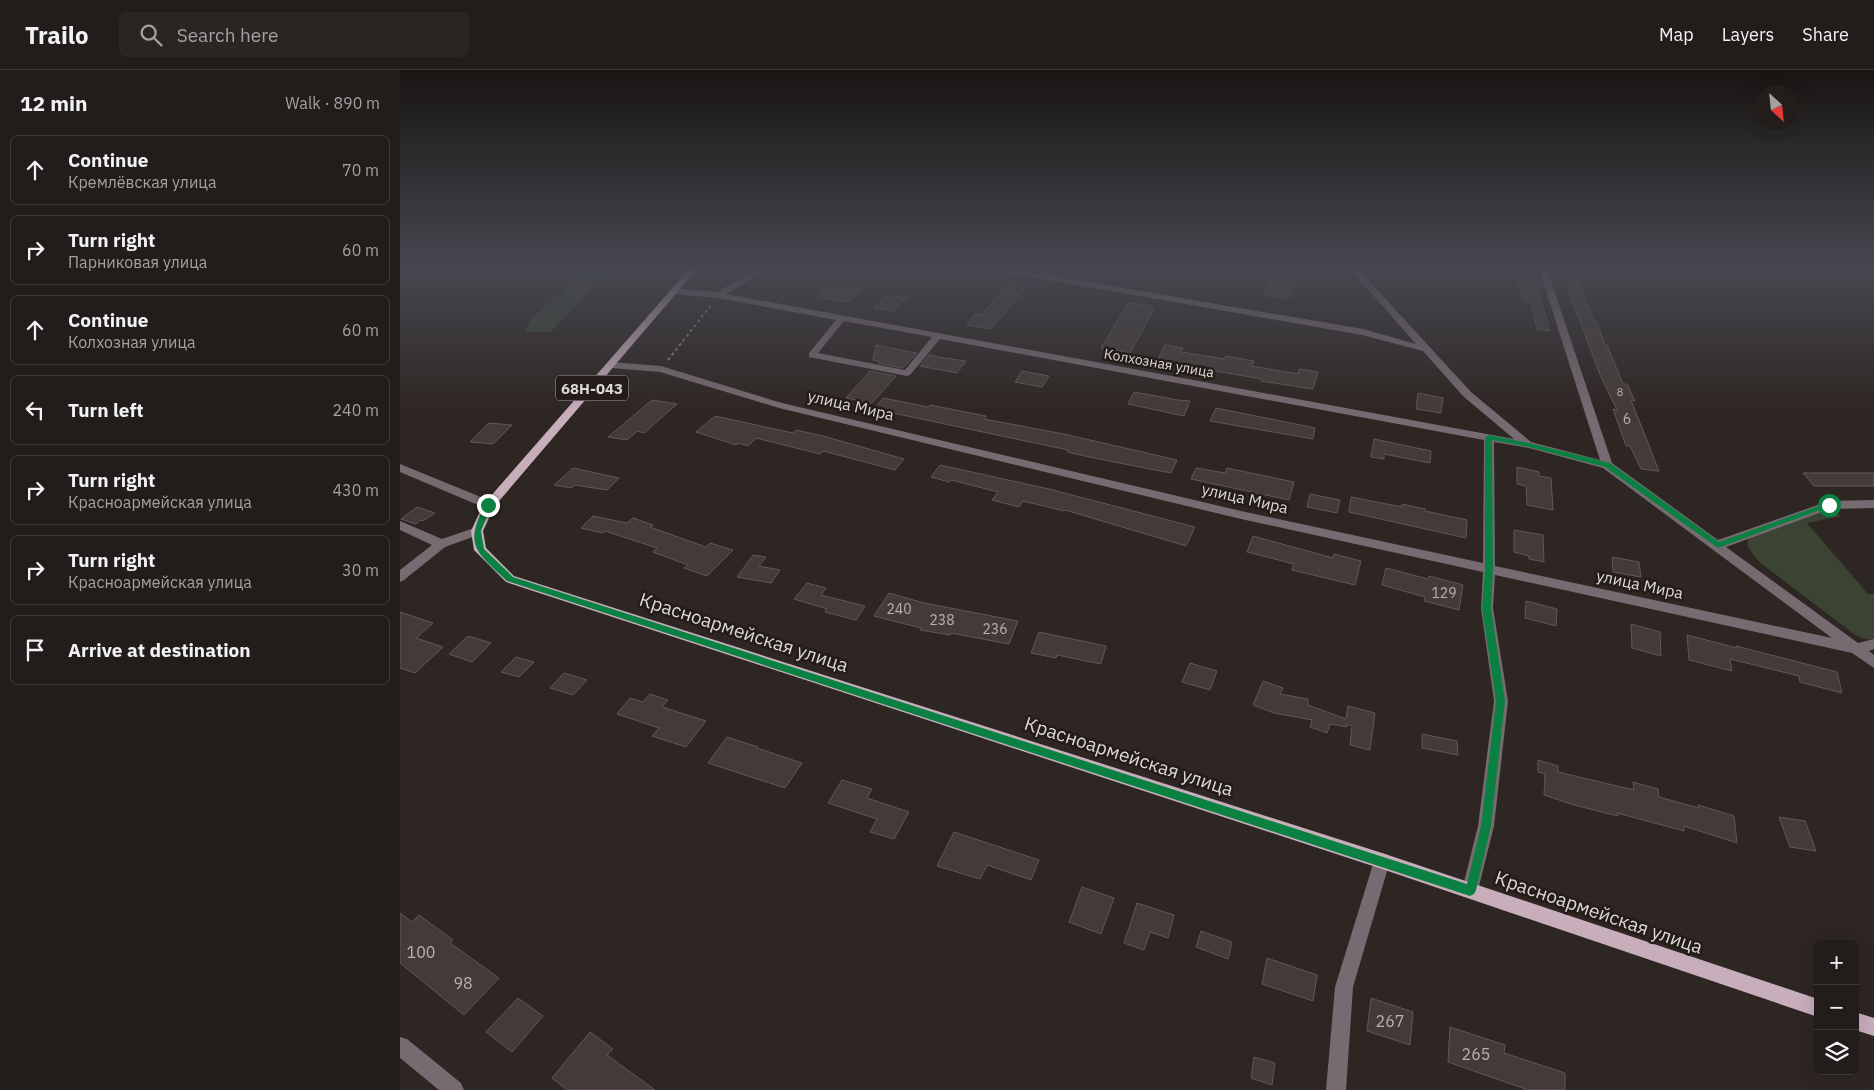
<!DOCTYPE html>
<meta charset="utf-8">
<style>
:root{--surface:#221c1a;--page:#2a2523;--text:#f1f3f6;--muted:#a2a1a2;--line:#3f3a39}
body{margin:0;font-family:"IBM Plex Sans",sans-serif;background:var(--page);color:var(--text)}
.controls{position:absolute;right:15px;bottom:15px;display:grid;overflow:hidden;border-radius:8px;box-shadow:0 5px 20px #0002}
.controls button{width:45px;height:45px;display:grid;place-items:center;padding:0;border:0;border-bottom:1px solid var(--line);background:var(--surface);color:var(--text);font:25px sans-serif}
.compass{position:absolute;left:1354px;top:15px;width:45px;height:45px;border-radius:50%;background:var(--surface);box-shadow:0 5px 20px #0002;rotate:153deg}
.stop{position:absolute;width:15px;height:15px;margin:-11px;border:4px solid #0b8043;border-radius:50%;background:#fff}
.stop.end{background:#0b8043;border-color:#fff;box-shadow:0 1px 5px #0008}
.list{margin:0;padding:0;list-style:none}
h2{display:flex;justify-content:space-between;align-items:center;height:65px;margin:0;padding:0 20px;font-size:21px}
h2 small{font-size:16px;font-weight:400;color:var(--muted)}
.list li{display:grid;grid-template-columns:32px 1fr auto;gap:15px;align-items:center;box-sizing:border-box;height:70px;margin:0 10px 10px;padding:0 10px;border:1px solid var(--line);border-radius:8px}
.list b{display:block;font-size:19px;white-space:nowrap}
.list p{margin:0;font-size:16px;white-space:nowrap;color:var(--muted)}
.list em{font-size:16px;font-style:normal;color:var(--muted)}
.icon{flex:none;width:28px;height:28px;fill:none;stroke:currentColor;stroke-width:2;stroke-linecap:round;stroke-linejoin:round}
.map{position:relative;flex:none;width:1474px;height:1020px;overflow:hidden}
header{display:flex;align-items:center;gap:30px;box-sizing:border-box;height:70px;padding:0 25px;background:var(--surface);border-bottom:1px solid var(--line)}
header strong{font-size:24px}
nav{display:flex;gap:28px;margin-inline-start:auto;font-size:18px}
.search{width:350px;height:45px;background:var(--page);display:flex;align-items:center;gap:12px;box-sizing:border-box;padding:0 18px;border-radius:8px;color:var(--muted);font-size:19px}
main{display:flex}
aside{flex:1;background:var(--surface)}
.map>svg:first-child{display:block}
.green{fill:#3b4432}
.building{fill:#443b38;stroke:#615855}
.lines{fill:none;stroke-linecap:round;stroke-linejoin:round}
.path{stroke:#8a8381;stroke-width:2;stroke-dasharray:3 3;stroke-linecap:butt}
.minor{fill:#786a71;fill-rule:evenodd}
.major{fill:#c8adbb;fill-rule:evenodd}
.route{fill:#0b8043}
.labels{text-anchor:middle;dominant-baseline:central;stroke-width:5;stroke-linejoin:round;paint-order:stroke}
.far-number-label{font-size:11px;fill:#b8b2af}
.far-street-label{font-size:14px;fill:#ded9d7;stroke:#241c19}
.number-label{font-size:14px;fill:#b8b2af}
.shield{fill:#241c19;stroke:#a6a09e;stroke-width:1}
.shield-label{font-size:15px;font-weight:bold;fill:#ded9d7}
.street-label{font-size:16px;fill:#ded9d7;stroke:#241c19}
.near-number-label{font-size:16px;fill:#b8b2af}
.near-street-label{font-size:19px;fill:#ded9d7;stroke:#241c19}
</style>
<header>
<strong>Trailo</strong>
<div class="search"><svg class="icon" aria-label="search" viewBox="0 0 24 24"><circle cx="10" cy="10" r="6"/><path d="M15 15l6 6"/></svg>Search here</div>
<nav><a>Map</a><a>Layers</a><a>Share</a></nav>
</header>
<main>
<aside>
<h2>12 min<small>Walk · 890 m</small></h2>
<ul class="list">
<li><svg class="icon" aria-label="ahead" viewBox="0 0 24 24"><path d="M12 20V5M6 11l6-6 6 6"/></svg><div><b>Continue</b><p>Кремлёвская улица</p></div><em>70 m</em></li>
<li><svg class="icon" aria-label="right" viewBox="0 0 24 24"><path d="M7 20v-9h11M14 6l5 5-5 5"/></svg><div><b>Turn right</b><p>Парниковая улица</p></div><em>60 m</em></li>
<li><svg class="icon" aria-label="ahead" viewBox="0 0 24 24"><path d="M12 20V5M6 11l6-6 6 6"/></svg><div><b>Continue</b><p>Колхозная улица</p></div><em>60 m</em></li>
<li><svg class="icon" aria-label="left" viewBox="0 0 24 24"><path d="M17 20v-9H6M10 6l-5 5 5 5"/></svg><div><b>Turn left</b></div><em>240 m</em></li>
<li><svg class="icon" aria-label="right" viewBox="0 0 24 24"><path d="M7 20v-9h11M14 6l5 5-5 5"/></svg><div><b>Turn right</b><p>Красноармейская улица</p></div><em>430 m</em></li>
<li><svg class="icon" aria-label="right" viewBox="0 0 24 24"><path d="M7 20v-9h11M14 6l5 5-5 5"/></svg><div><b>Turn right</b><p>Красноармейская улица</p></div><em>30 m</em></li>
<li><svg class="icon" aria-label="arrive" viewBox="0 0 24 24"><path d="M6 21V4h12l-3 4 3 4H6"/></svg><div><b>Arrive at destination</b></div></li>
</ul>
</aside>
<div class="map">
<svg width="1474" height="1020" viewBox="0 0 1474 1020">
<rect width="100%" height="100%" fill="#2e2623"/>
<g class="green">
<path d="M187 199H212L150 262H125L131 249Z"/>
<path d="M1432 442 1441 446 1407 453 1468 524H1474V569H1465L1455 565 1358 491 1348 477V468L1418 443Z"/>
</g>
<g class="building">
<path d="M874 199H900L888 229 864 225Z"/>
<path d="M1113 199H1133L1141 217H1137L1150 261 1137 259 1131 232H1125Z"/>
<path d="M1163 199H1170L1186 224 1182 223 1195 252H1197L1205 275H1207L1223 314H1227L1235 331 1231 330 1259 401 1241 399 1230 376H1226L1213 339 1217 340 1201 307 1174 236Z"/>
<path d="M607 214 626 217 591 259 567 255 575 244 582 245Z"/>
<path d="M430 215 462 220 449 232 418 227Z"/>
<path d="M487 225 506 228 493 241 474 238Z"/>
<path d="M728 233 751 236 750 238 754 239 730 283 701 278Z"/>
<path d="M476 275 517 283 503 298 478 293 479 291 473 290Z"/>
<path d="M765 275 783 278 781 282 825 289 826 286 854 291 852 296 898 304 899 299 918 302 913 319 861 311 862 309 775 294 774 296 756 293Z"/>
<path d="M529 285 544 288 566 291 557 303 520 296Z"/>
<path d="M470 301 496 306 472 333 446 328Z"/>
<path d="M622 301 649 306 642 317 615 312Z"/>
<path d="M734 322 778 330 790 331 784 346 728 334Z"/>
<path d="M1018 323 1043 328 1041 343 1016 339Z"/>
<path d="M483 328 528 337 530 335 586 346 584 349 664 364 777 390 771 403 699 389 667 382 668 380 474 339Z"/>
<path d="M252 330 277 334 244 363 237 361 227 370 208 367Z"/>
<path d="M816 338 915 358 913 369 810 351Z"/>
<path d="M315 346 393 363 396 360 423 366 504 389 495 400 423 381 420 384 356 368 348 376 338 373 336 375 296 362Z"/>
<path d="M89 353 112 355 93 374 70 372Z"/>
<path d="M974 369 1031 381 1030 393 984 384V389L971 387Z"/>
<path d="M540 395 649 419 795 457 786 476 665 440 664 441 623 431 619 437 592 430 598 422 551 410 549 412 531 407Z"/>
<path d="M1117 397 1139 402V406L1151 408 1153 440 1127 435 1126 416 1117 414Z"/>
<path d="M173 398 219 408 207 420 175 415 171 418 154 415Z"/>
<path d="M796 398 825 403 827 398 894 412 889 430 791 409Z"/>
<path d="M1403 403H1474V416H1414Z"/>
<path d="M910 424 940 430 937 443 907 437Z"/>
<path d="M951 427 1002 437V434L1025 439V441L1067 450 1066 468 949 442Z"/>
<path d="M17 437 35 443 23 451 20 450 16 454 1 449Z"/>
<path d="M193 446 227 453 233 448 253 455 250 457 306 477 310 473 333 480 307 506 284 498 288 495 253 482 257 478 205 461 203 463 181 458Z"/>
<path d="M1114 460 1143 465 1144 492 1129 489V486L1114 482Z"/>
<path d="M853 466 933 488 934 484 961 491 955 515 892 500 894 494 847 482Z"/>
<path d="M353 485 366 487 359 496 380 500 371 513 337 507Z"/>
<path d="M1212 487 1239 492 1241 507 1213 502Z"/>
<path d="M986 498 1028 509 1029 506 1063 515 1059 540 1024 531 1025 527 982 515Z"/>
<path d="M407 513 426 518 421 525 465 536 456 550 425 542 427 539 394 529Z"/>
<path d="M489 523 524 533 618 551 609 574 551 563 550 565 520 560 521 558 474 546Z"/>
<path d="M1126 531 1157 539 1156 556 1125 548Z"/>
<path d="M0 542 33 553 16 568 43 577 15 603 0 598Z"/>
<path d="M1231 554 1260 562 1261 586 1232 578Z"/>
<path d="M639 562 706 576 701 594 657 585 656 588 631 583Z"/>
<path d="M1287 565 1337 578 1336 576 1437 602 1442 623 1400 612 1399 606 1330 589 1332 601 1289 590Z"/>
<path d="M68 566 91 573 72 592 49 584Z"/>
<path d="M116 587 134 592 119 607 101 602Z"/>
<path d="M790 593 817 601 810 620 782 612Z"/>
<path d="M164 603 187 610 173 625 150 618Z"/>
<path d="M863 611 883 618 880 624 908 629V635L946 649 948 636 975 643 970 680 950 675 952 656 947 654V657L930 654 927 663 910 657 912 650 874 643 853 635Z"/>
<path d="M250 624 268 630 262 637 306 651 286 677 252 666 259 658 217 644 230 628 243 632Z"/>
<path d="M1022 664 1057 671 1058 685 1022 678Z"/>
<path d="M327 667 358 677 357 678 402 693 385 718 308 693Z"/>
<path d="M1138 690 1158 696V702L1234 720 1233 712 1258 719 1259 727 1299 738 1298 735 1334 746 1337 773 1284 756V761L1217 743 1218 746 1174 735 1144 725 1145 704 1138 702Z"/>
<path d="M442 710 472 719 467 728 509 742 494 769 470 762 477 749 428 733Z"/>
<path d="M1379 747 1405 751 1416 781 1390 777Z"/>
<path d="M554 762 639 790 631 810 587 795 580 809 537 796Z"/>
<path d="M682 817 714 828 701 864 669 852Z"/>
<path d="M737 833 774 845 768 868 750 862 744 880 724 873Z"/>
<path d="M0 843 12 852 19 845 53 870 50 873 99 908 64 945 0 893Z"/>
<path d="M801 861 832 872 828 889 796 877Z"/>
<path d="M867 888 917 905 913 931 862 914Z"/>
<path d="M118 928 143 946 112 982 86 962Z"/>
<path d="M971 928 1013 942 1010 975 967 961Z"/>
<path d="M1050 957 1105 975 1104 983 1165 1003V1020H1128L1048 992Z"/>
<path d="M190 962 213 979 207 985 255 1020H167L152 1008Z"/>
<path d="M854 987 875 993 872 1015 851 1008Z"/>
</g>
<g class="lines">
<path class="path" d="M268 290 311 235"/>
<g class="minor">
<path d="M358 199H368L326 224 1114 369 1063 326 1023 281 962 265 598 201 594 199H612L963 259 1016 274 950 199H958L1071 322 1131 372 1200 390 1139 199H1147L1212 393 1318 470 1429 431 1474 430V438L1430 439 1326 477 1458 573 1474 569V579L1469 581 1474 585V598L1452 583 1095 505 1093 538 1108 631 1094 756 1078 820 1076 826 1070 828 1064 826 1062 820 1078 756 1094 631 1081 538 1083 502 841 449 379 338 260 302 211 298 206 295 211 292 261 296 382 333 841 441 1083 493 1084 370 540 269 510 305 507 306 409 287V283L436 250 318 228 274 224 270 221 274 218 317 222ZM444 251 532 267 505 300 418 283ZM1094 372 1129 378 1203 398 1432 568 1095 496Z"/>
<path d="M0 394 93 432 95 435 93 438H85L0 402Z"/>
<path d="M0 451 42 469 77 457 83 461 81 464 45 477 4 510 0 512V500L32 475 0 460Z"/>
<path d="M982 783 988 785 990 791 953 917 946 1020H926L935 917 974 791 976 785Z"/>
<path d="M0 967 7 969 61 1013 64 1020H39L0 988Z"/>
</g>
<g class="major">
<path d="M289 199H297L94 437 83 461 86 478 114 506 982 783 1418 929V947L982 799 106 512 74 480 71 461 83 435Z"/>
<path d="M1455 942 1474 948V966L1455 960Z"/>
</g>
</g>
<linearGradient id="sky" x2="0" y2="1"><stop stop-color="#191513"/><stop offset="0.58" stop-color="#464750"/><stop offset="1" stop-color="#464750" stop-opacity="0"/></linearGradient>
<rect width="1474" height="342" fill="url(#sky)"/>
<path class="route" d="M1088 365 1129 373 1210 393 1319 472 1427 433 1433 435 1318 478 1205 397 1129 377 1092 370 1093 499 1091 538 1105 631 1091 756 1076 820 1074 824 1070 826 107 511C76 481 63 476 86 433H91L92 435 81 461 84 479 113 507 1067 814 1081 756 1096 631 1082 538 1085 499V368Z"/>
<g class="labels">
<g class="far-number-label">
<text x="1220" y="322">8</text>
</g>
<g class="far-street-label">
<text transform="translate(759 293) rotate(10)">Колхозная улица</text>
</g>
<g class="number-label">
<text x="1227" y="349">6</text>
<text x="1044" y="523">129</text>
<text x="499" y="539">240</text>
<text x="542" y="550">238</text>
<text x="595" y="559">236</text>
</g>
<rect class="shield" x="156" y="305.5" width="72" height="25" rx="4"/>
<g class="shield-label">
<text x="192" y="318">68Н-043</text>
</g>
<g class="street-label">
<text transform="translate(451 335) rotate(13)">улица Мира</text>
<text transform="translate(845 428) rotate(13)">улица Мира</text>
<text transform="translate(1240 514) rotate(12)">улица Мира</text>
</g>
<g class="near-number-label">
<text x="21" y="882">100</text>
<text x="63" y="913">98</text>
<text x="990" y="951">267</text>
<text x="1076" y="984">265</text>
</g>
<g class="near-street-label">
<text transform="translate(344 562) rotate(18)">Красноармейская улица</text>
<text transform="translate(729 686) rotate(18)">Красноармейская улица</text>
<text transform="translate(1199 842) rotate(19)">Красноармейская улица</text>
</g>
</g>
</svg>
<div class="controls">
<button>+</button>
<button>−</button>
<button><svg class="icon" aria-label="layers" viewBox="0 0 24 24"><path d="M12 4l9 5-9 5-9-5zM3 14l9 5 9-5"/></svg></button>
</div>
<svg class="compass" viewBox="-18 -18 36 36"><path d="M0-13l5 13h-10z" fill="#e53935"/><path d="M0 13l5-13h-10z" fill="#a2a1a2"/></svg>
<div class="stop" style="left:1429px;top:435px"></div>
<div class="stop end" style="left:88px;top:435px"></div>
</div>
</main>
